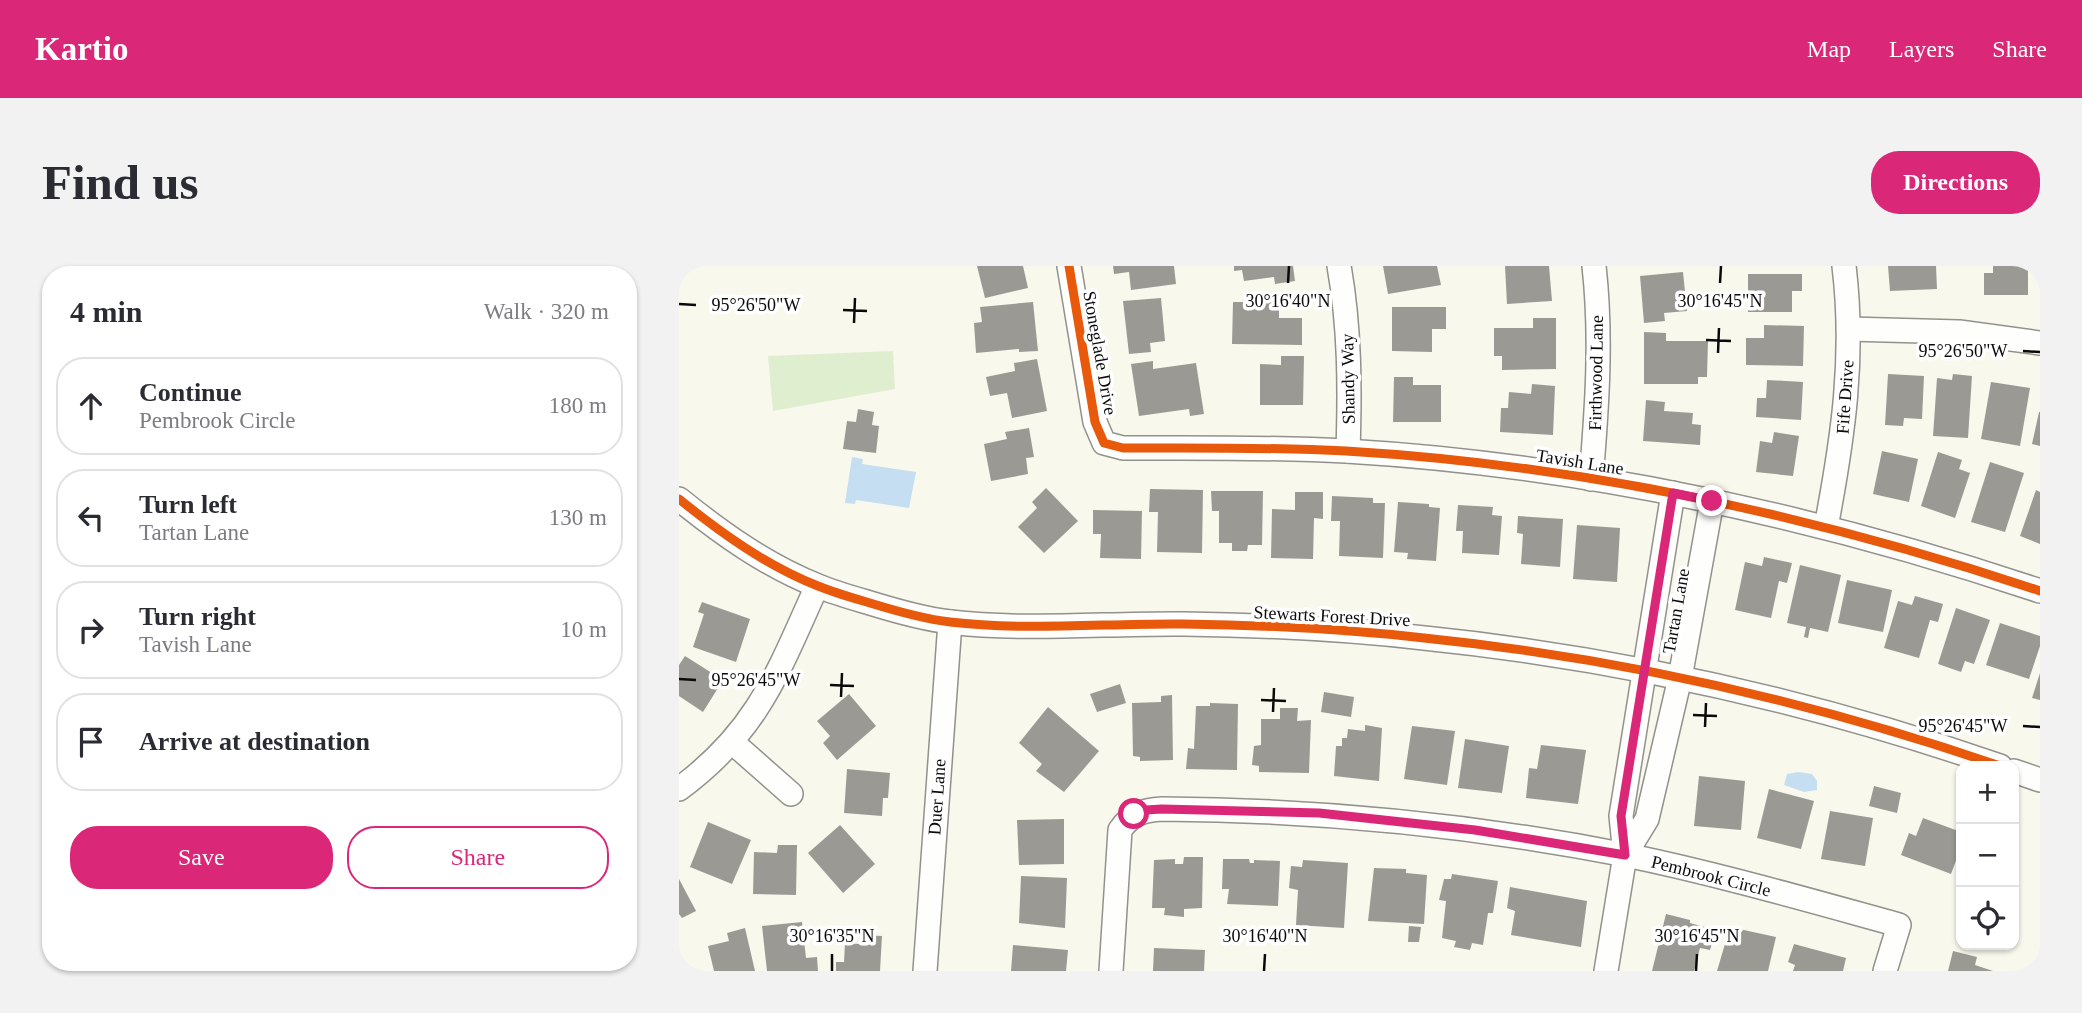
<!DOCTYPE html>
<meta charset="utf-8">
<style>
:root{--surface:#fff;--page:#f2f2f3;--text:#2b2b33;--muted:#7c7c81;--line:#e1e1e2;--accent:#db2777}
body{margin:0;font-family:"Times New Roman",serif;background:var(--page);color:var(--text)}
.controls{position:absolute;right:21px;bottom:21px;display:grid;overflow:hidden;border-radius:14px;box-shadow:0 2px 5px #0004}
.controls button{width:63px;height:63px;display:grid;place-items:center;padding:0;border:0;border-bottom:2px solid var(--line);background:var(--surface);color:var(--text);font:35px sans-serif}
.stop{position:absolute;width:21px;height:21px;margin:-16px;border:5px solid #db2777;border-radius:50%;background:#fff}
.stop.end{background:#db2777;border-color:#fff;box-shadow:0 2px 7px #0008}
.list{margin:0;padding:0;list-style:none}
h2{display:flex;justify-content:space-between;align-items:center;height:91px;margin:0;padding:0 28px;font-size:30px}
h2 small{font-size:23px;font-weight:400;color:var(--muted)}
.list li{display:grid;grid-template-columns:46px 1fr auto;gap:21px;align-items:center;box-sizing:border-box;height:98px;margin:0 14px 14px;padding:0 14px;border:2px solid var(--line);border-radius:28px}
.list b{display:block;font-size:26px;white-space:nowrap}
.list p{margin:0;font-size:23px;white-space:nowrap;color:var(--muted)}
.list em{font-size:23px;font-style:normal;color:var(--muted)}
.actions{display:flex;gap:14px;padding:21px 28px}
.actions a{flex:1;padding:16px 0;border:2px solid var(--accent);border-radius:28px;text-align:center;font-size:24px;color:var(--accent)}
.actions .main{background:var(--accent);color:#fff}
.icon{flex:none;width:38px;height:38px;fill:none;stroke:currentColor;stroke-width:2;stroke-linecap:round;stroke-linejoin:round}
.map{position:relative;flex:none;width:1361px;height:705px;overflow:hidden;border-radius:28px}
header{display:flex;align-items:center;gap:42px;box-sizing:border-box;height:98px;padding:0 35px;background:var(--accent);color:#fff}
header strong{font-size:33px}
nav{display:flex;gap:38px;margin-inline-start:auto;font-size:24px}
.intro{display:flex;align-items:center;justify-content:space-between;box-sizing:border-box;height:168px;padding:0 42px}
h1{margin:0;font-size:49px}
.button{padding:18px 32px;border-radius:28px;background:var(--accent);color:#fff;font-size:24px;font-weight:700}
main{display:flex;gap:42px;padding:0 42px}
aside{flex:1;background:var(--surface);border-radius:28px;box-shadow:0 2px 5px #0004}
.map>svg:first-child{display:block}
.green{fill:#dfeece}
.water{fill:#c5def1}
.building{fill:#9b9994}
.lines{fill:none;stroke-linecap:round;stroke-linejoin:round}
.minor-casing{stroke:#92918c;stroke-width:26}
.minor{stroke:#fefefc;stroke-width:23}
.cycleway-casing{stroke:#fff;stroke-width:13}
.cycleway{stroke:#e8590c;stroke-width:9}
.route{stroke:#db2777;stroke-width:9}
.ticks{fill:none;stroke:#0a0a0a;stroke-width:2.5}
.labels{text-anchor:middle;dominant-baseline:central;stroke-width:7;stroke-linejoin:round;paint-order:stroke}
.street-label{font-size:18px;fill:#0a0a0a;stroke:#fff}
.ticks-label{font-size:18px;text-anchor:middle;fill:#0a0a0a;stroke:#fff;stroke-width:7;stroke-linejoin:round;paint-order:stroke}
</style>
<header>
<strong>Kartio</strong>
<nav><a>Map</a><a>Layers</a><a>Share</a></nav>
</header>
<div class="intro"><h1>Find us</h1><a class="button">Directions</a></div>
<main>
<aside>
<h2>4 min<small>Walk · 320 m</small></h2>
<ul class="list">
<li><svg class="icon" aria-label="ahead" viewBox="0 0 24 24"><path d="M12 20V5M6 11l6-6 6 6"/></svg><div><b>Continue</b><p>Pembrook Circle</p></div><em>180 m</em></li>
<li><svg class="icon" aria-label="left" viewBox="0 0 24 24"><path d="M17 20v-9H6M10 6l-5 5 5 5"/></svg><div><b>Turn left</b><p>Tartan Lane</p></div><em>130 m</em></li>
<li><svg class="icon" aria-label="right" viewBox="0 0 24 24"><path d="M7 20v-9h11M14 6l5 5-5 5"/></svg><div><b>Turn right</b><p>Tavish Lane</p></div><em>10 m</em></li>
<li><svg class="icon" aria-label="arrive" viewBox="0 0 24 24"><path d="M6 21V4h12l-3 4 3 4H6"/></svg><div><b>Arrive at destination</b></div></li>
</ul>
<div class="actions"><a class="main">Save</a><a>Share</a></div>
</aside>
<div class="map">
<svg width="1361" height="705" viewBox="0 0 1361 705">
<rect width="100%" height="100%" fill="#f9f8ed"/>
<path class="green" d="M214 85 216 123 94 145 89 90Z"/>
<g class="water">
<path d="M173 191 184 193 183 198 237 206 230 242 177 234 176 238 166 237Z"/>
<path d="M1119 506 1133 508 1138 515V524L1125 526 1105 519 1108 508Z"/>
</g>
<g class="building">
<path d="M298 0H344L349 22 306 32Z"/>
<path d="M434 0H495L497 18 452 24 450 6 435 8Z"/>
<path d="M555 0H614L616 15 596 18 595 11 565 15 563 4 555 5Z"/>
<path d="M704 0H758L762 19 709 28Z"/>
<path d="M826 0H870L873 35 828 38Z"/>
<path d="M1209 0H1257L1258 23 1211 25Z"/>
<path d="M1314 0H1356V5H1349V29H1305V7H1314Z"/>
<path d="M1004 6 1008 45 985 47 986 55 965 57 961 10Z"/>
<path d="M1069 8H1123V25H1113V46H1069Z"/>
<path d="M482 32 486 75 471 77 472 86 450 88 444 35Z"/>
<path d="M354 36 359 85 340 86V83L297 87 295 57 303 56 301 41Z"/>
<path d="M554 36H600V52H623V79L553 78Z"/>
<path d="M713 41H767V63H753V86L713 85Z"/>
<path d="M854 52H877V103L823 104V90H815V62H854Z"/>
<path d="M1085 59 1125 60 1124 100 1067 99V72H1085Z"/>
<path d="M965 66 987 67V75H1029L1028 111H1019V118H965Z"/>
<path d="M602 90H625L624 139H581V98L602 99Z"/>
<path d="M358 93 368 145 333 152 328 127 311 130 307 111 336 105 335 97Z"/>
<path d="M474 95V103L517 97 525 148 511 150 510 143 460 150 452 98Z"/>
<path d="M1209 108 1245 110 1243 153 1225 152 1224 160 1206 159Z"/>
<path d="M1274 108 1293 110 1289 172 1254 170 1258 112 1273 114Z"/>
<path d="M715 111H734V119H762V156H714Z"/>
<path d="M1088 114 1124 116 1122 154 1077 151 1078 132H1087Z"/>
<path d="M1312 116 1351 122 1341 180 1302 173Z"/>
<path d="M853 118 876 120 874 169 821 166 822 142H829L830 126 852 128Z"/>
<path d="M967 134 986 136 985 145 1014 147 1013 158 1022 159 1021 179 964 175Z"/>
<path d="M179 143 195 146 193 159 200 160 197 187 164 183 168 155 177 156Z"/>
<path d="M1360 146H1361V180L1353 178Z"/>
<path d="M350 162 355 191 347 192 349 208 312 215 305 178 328 173 326 166Z"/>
<path d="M1095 166 1120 170 1114 210 1077 206 1081 175 1093 177Z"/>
<path d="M1203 185 1239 193 1230 236 1194 228Z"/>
<path d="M1259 186 1283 194 1280 203 1291 207 1276 252 1242 240Z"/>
<path d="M1311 196 1345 207 1326 266 1292 256Z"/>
<path d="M367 222 399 255 365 287 339 261 358 242 353 236Z"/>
<path d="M471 223 524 224 523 287 478 286 479 246H470Z"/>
<path d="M1357 224 1361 226V278L1341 270Z"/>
<path d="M532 225H584L583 279H569L568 285H553V277H540V245H533Z"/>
<path d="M616 226H644V253L635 252 634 293 592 292 593 243 616 244Z"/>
<path d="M653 230 694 232V237H706L704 292 660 290 661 255H652Z"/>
<path d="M719 236 750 238V241L761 242 757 295 728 293 729 287 715 286Z"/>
<path d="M779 239 814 241 813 249 823 250 820 289 783 287 784 265H777Z"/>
<path d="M414 244 463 245 462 293 421 292 422 268H414Z"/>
<path d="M839 250 884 253 881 301 842 298 844 268 838 267Z"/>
<path d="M898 259 941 262 938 316 894 313Z"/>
<path d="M1085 291 1113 297 1108 317 1100 315 1092 352 1056 344 1066 296 1083 300Z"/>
<path d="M1121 299 1162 309 1149 366 1131 362 1129 372 1125 371 1127 361 1108 357Z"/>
<path d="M1168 314 1213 324 1204 366 1159 357Z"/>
<path d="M1236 330 1264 338 1259 356 1251 354 1240 392 1205 382 1219 335 1233 339Z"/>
<path d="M23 336 71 353 57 396 14 381 25 348 19 346Z"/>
<path d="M1277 342 1311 354 1295 398 1286 395 1282 406 1259 398Z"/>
<path d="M1321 357 1361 370V380L1350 413 1307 399Z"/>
<path d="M6 390 44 414 24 446 0 430V399Z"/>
<path d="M1361 407V434L1353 432Z"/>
<path d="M441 418 447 437 418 446 411 428Z"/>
<path d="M645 426 675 431 672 451 642 446Z"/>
<path d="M170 428 197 460 158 494 144 477 151 470 138 455Z"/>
<path d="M493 429 494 494 461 495V491L454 490 453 437 482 436V430Z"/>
<path d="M531 437 559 438 558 504 507 503 509 482 515 483 517 440H531Z"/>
<path d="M369 441 420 485 385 526 357 505 363 498 340 477Z"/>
<path d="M601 442H619L618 455 632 454 630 507 580 506V500L573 499 575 480 582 479V453H601Z"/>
<path d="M686 459 703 462 700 515 655 510 657 480H663V472H668L669 463 686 465Z"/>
<path d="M733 460 776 465 768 519 725 513Z"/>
<path d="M786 473 830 480 823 527 779 522Z"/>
<path d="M862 479 907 484 899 538 847 532 850 502 858 503Z"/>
<path d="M168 503 211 507 209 532H204L203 550 165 547Z"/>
<path d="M1020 510 1066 515 1062 564 1015 560Z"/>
<path d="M1195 520 1222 527 1218 547 1190 540Z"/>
<path d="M1090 523 1135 535 1122 583 1078 572Z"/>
<path d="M1151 545 1194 552 1186 600 1142 593Z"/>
<path d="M1244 552 1282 566V581L1272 608 1222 589 1230 567 1237 570Z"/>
<path d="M385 553V598L340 599 338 554Z"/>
<path d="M29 556 72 574 53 618 11 601Z"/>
<path d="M161 559 196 598 164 627 129 587Z"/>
<path d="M99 579H118L117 629 74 628 75 586 98 587Z"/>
<path d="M505 591H524L523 642 505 643V651L485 649 486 642H473L475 594 496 593V598H504Z"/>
<path d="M544 593H570L571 597H575V594L601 595 599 640 548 638 550 623H543Z"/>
<path d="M624 594 669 597 665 662 617 659 619 624 610 622 612 600 623 601Z"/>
<path d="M695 602 727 603V607L748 609 745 658 689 655Z"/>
<path d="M773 608 819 615 814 647H809L804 679 793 677 791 684 775 681 777 675 763 672 767 635 760 634 765 613H772Z"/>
<path d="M342 610 388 612 386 662 340 657Z"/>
<path d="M0 613 17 645 3 652 0 648Z"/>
<path d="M831 621 908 635 902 681 832 669 836 645 828 642Z"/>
<path d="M987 648 1011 654V657L1037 664 1031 684 1021 682 1015 705H973Z"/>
<path d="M123 656 127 692 138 691 139 705H88L83 660Z"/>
<path d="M730 660 742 661 740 676H729Z"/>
<path d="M1051 661 1097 671 1089 705H1038Z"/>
<path d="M66 662 76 705H35L29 680 50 675 48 667Z"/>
<path d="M182 669 203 670 201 705H157V696H165L166 677 181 678Z"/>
<path d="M1115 678 1167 692 1164 705H1114L1116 699 1109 696Z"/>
<path d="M334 679 389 684 387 705H332Z"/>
<path d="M475 682 526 684 525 705H474Z"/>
<path d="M1274 685 1298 691 1296 699 1314 705H1269Z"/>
</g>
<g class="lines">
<g class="minor-casing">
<g id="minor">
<path d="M390 0 416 156 425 177 444 182C519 182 592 181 667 185 903 199 1137 250 1361 325"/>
<path d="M660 0C671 62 671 123 669 185"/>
<path d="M1170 63 1280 66 1361 77"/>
<path d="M912 213C918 142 923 71 915 0"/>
<path d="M0 233C42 267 88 300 139 320 156 327 174 332 191 337 217 345 245 353 271 356 347 365 428 357 505 358 585 359 666 363 745 372 941 392 1135 436 1321 500"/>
<path d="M1147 261C1164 172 1176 91 1165 0"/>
<path d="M53 476 112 528"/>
<path d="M1335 505 1361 514"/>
<path d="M0 523C79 465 99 406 138 320"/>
<path d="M946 589 968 553 1001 412 1033 235"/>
<path d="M246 705 271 356"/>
<path d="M432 705 441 564C452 548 464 544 483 543 639 544 794 559 947 589 1039 608 1129 634 1220 659L1206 705"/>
<path d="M927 705 946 589 942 550 994 227"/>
</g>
</g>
<use href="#minor" class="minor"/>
<g class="cycleway-casing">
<g id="cycleway">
<path d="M390 0 416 156 425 177 444 182C519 182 592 181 667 185 903 199 1137 250 1361 325"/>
<path d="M0 233C42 267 88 300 139 320 156 327 174 332 191 337 217 345 245 353 271 356 347 365 428 357 505 358 585 359 666 363 745 372 941 392 1135 436 1321 500"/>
</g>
</g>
<use href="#cycleway" class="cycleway"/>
</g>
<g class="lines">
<path class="route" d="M455 548 467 544 483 543 640 547 796 564 946 589 942 550 994 227 1033 235"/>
</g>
<path class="ticks" d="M609 17 610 0M1041 17 1042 0M0 38 17 39M164 44 188 45M175 57 176 32M1027 74 1052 75M1344 85 1361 86M1039 87 1040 62M0 413 17 414M151 419 175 420M162 431 163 407M582 434 607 435M594 446 595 422M1014 449 1038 450M1344 460 1361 461M1026 461 1027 437M153 705V688M585 705 586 688M1017 705 1018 688"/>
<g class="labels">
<g class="street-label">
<text transform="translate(421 87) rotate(80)">Stoneglade Drive</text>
<text transform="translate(917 107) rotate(-89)">Firthwood Lane</text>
<text transform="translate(669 113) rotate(-91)">Shandy Way</text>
<text transform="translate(1166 131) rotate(-86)">Fife Drive</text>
<text transform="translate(901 196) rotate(9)">Tavish Lane</text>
<text transform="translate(997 345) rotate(-80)">Tartan Lane</text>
<text transform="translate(653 350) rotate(3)">Stewarts Forest Drive</text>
<text transform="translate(258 531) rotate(-86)">Duer Lane</text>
<text transform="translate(1032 610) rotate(14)">Pembrook Circle</text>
</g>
</g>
<g class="ticks-label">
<text x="609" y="41">30°16'40"N</text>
<text x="1041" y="41">30°16'45"N</text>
<text x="77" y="45">95°26'50"W</text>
<text x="1284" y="91">95°26'50"W</text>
<text x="77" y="420">95°26'45"W</text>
<text x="1284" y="466">95°26'45"W</text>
<text x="153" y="676">30°16'35"N</text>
<text x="586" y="676">30°16'40"N</text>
<text x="1018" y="676">30°16'45"N</text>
</g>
</svg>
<div class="controls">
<button>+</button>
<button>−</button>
<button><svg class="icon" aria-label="locate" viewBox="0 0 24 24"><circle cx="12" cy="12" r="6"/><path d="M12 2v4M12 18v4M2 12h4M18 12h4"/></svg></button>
</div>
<div class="stop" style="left:455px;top:548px"></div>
<div class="stop end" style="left:1033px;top:235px"></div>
</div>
</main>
